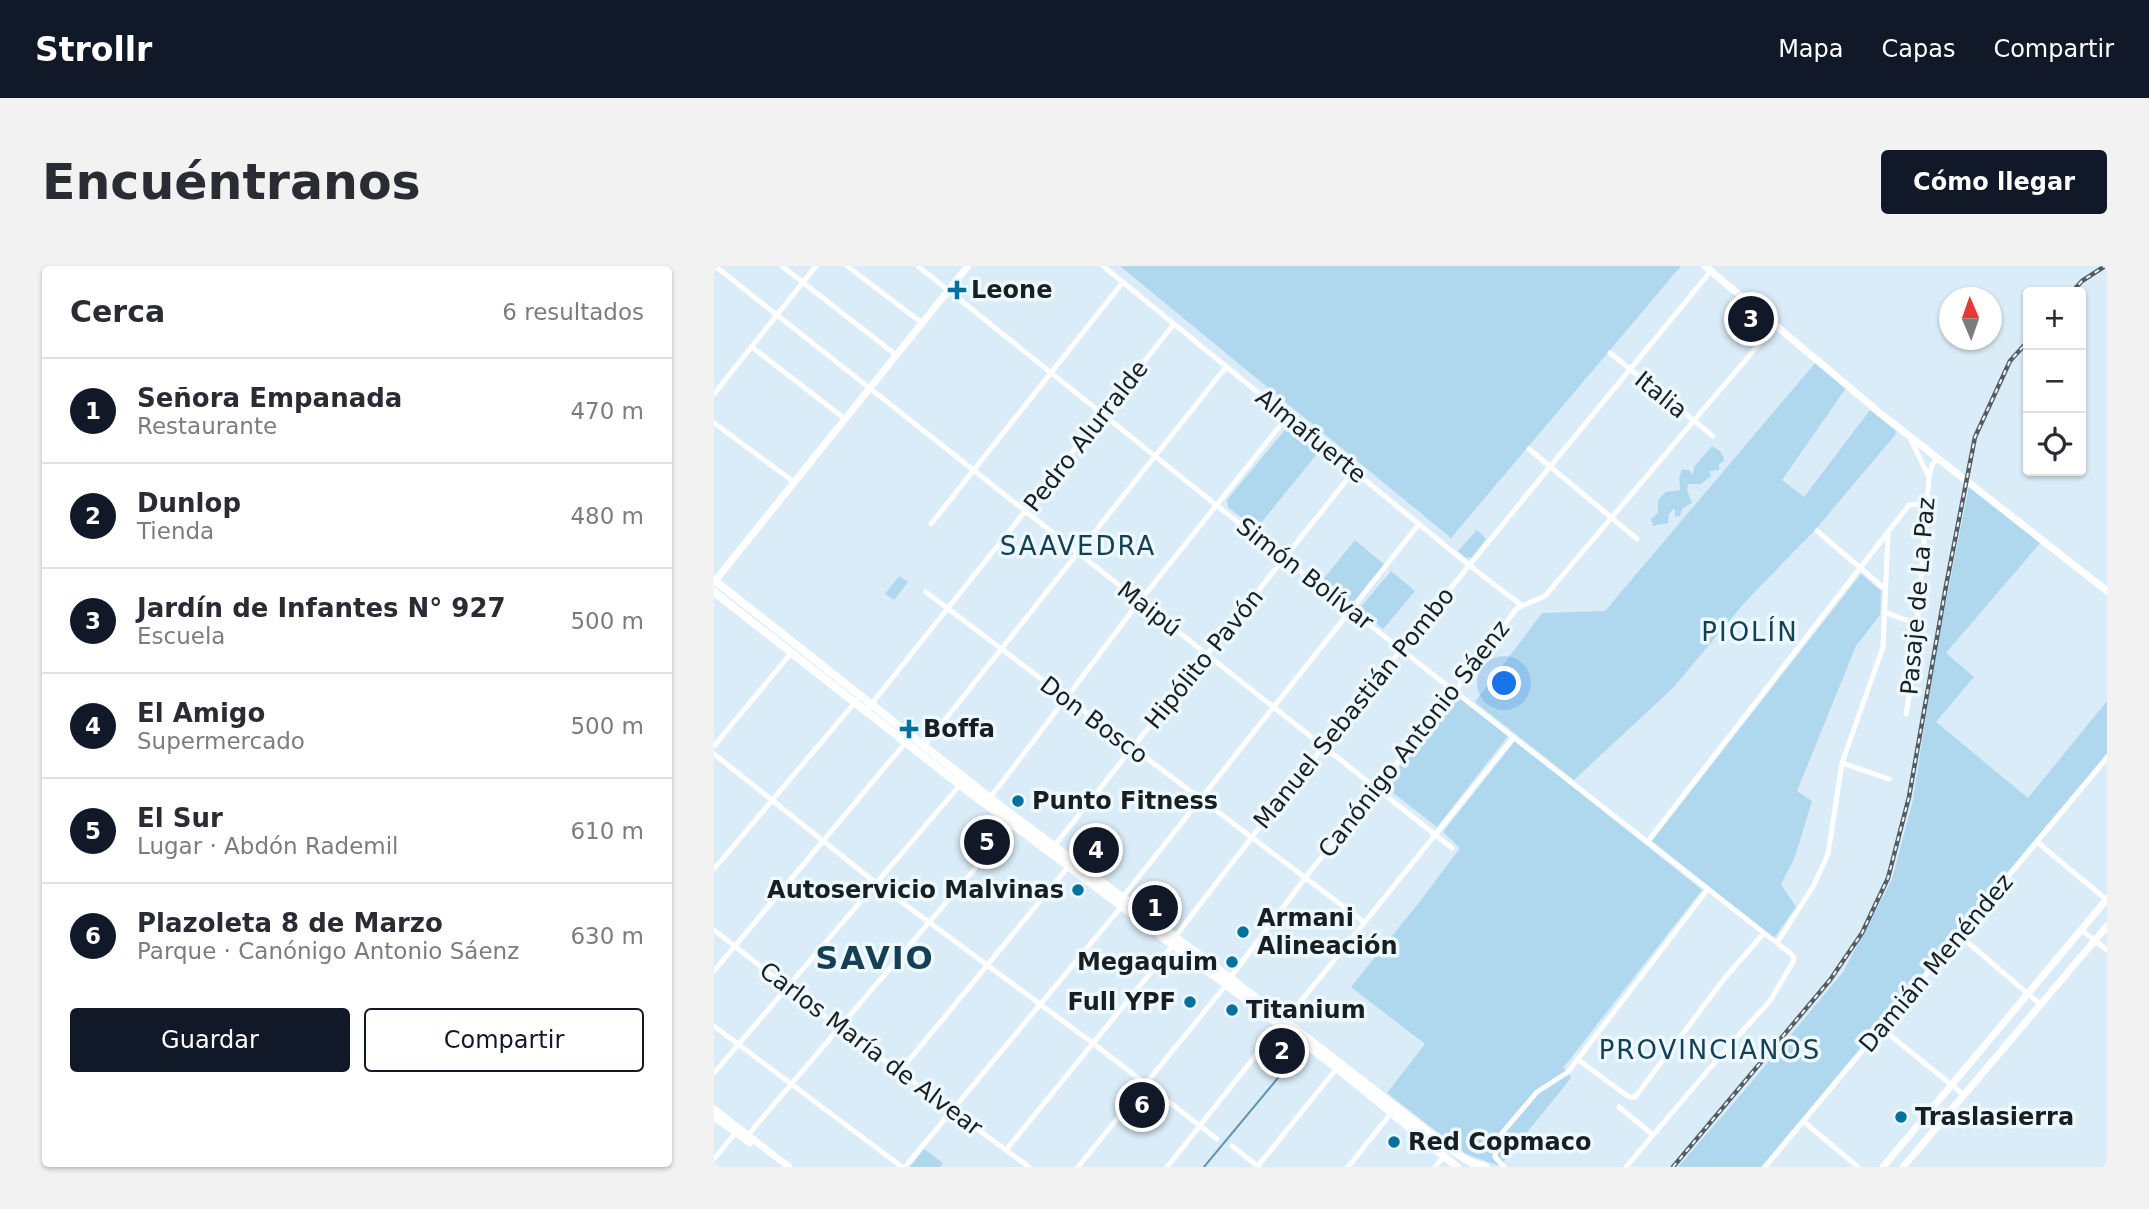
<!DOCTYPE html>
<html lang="es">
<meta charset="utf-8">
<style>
:root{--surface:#fff;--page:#f2f2f3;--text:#2b2b33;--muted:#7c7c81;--line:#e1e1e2;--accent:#111827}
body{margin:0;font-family:"DejaVu Sans",sans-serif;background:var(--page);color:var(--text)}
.controls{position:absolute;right:21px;top:21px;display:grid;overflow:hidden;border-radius:7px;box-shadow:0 2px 5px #0004}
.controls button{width:63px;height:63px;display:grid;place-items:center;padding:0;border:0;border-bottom:2px solid var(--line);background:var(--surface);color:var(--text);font:35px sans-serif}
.compass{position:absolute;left:1225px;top:21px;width:63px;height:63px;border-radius:50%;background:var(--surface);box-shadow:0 2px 5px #0004;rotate:358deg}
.you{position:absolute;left:791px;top:418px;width:24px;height:24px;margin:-18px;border:5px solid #fff;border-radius:50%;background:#1a73e8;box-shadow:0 0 0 10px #1a73e833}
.badge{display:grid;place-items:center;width:46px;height:46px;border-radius:50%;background:var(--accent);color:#fff;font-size:23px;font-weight:700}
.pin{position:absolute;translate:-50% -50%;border:4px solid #fff;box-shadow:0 2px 7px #0006}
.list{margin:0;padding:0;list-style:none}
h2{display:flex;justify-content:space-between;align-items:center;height:91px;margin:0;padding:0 28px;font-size:30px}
h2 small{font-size:23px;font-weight:400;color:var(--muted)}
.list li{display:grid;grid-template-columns:46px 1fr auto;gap:21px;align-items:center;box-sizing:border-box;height:105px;padding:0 28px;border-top:2px solid var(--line)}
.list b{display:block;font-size:26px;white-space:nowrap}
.list p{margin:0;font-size:23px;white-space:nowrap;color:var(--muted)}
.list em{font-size:23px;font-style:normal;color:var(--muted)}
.actions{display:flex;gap:14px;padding:21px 28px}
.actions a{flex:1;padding:16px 0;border:2px solid var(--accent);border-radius:7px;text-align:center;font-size:24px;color:var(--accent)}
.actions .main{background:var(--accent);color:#fff}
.icon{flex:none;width:38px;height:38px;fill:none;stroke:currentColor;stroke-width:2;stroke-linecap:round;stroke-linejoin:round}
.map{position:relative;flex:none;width:1393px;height:901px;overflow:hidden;border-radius:7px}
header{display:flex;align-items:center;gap:42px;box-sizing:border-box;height:98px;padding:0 35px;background:var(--accent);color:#fff}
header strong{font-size:33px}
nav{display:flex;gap:38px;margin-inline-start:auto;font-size:24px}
.intro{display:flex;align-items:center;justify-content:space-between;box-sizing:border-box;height:168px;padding:0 42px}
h1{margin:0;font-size:49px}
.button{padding:18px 32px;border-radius:7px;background:var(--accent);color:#fff;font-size:24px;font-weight:700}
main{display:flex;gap:42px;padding:0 42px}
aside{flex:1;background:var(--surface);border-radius:7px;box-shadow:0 2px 5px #0004}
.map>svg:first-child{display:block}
.green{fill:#afd8ef}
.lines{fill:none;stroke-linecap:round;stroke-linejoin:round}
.stream{stroke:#6195b1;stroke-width:2}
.minor{stroke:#fff;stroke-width:5}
.secondary{stroke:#fff;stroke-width:7}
.primary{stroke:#fff;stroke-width:8}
.rail-casing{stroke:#525c62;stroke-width:4.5}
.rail{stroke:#edf8ff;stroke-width:2;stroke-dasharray:5;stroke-linecap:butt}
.poi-dot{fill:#00719c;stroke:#edf8ff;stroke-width:2.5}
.labels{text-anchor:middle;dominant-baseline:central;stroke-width:7;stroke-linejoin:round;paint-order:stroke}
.poi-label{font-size:24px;font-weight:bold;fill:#181f23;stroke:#edf8ff;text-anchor:start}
.street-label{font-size:24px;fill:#181f23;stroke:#edf8ff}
.neighbourhood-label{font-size:26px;letter-spacing:2px;fill:#144055;stroke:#edf8ff}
.district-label{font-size:32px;font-weight:bold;letter-spacing:2px;fill:#144055;stroke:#edf8ff}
</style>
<header>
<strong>Strollr</strong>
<nav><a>Mapa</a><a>Capas</a><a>Compartir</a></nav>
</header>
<div class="intro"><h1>Encuéntranos</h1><a class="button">Cómo llegar</a></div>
<main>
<aside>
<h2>Cerca<small>6 resultados</small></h2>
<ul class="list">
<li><span class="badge">1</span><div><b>Señora Empanada</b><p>Restaurante</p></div><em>470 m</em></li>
<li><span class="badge">2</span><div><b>Dunlop</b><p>Tienda</p></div><em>480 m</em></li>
<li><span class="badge">3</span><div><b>Jardín de Infantes N° 927</b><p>Escuela</p></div><em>500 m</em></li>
<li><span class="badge">4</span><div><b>El Amigo</b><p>Supermercado</p></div><em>500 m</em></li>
<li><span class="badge">5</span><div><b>El Sur</b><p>Lugar · Abdón Rademil</p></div><em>610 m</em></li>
<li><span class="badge">6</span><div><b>Plazoleta 8 de Marzo</b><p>Parque · Canónigo Antonio Sáenz</p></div><em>630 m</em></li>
</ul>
<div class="actions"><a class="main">Guardar</a><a>Compartir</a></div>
</aside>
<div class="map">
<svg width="1393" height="901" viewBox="0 0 1393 901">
<rect width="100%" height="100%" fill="#daecf7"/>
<g class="green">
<path d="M406 0H967L737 272Z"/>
<path d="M1102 96 1132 122 1068 214 1090 231 1156 144 1182 165 1181 169 1102 263 1032 335 959 422 860 514 761 436 828 347 891 345Z"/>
<path d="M575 159H580L608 182 542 263 514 241 513 234Z"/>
<path d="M998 180 1006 185 1010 192 1009 196 1005 198V204L995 205 997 210 987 218H974L973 224 978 237 968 243 966 250 961 251V244L959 243 955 248 954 257 939 260 937 253 944 247V234L952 226 966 224 965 212 968 203 975 204 979 209 980 201Z"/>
<path d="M1255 220 1327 276 1232 387 1260 411 1222 456 1314 532 1393 435V487L1047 901H964L1036 818 1129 706 1178 613 1199 534 1220 396Z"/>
<path d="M763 264 772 273 758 291 752 292 744 285Z"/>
<path d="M641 274 671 299 637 340 607 316Z"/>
<path d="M677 305 701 325 669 363 645 343Z"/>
<path d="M1147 308 1167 325 1166 349 1142 380 1083 525 1098 535 1081 591 1067 618 1082 641 1060 672 938 575Z"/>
<path d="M185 310 194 316 180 334 171 328Z"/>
<path d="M742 429 794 470 723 561 670 520Z"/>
<path d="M801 475 988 624 849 802 855 807 857 812 786 900 752 888 673 827 711 778 637 721 707 634 746 582 729 566Z"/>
<path d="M433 821 445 830 424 857 412 848Z"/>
<path d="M210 883 229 897 226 901H196Z"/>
</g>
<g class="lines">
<path class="stream" d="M490 901 588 783"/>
<g class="minor">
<path d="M1 0 738 582"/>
<path d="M68 0 182 89"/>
<path d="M133 0 208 57"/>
<path d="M204 0 502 239 1077 688 1080 692 1079 696 1056 735 1012 783 912 901"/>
<path d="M389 0 755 299 807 339"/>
<path d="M38 81 131 153"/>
<path d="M896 87 999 170"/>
<path d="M0 128 102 0"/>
<path d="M0 157 80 216"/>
<path d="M1197 174 1214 209"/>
<path d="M815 183 923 273"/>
<path d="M217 258 409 16"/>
<path d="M1103 265 1171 323"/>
<path d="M212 326 650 656"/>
<path d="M1170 346 1203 358"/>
<path d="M152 445 460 58"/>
<path d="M1192 448 1199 409 1215 212 1218 199 1224 192"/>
<path d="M0 480 78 386"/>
<path d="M210 480 512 101"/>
<path d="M0 488 162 617 380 778 503 873"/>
<path d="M1128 497 1175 513"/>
<path d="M276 532 425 336 573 151"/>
<path d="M934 575 1195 239 1213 238"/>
<path d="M1323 576 1393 634"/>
<path d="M340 580 640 205"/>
<path d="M0 603 143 434"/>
<path d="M408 632 705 258"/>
<path d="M0 664 126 762 315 901"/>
<path d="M1367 664 1393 684"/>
<path d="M1245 669 1327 739"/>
<path d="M1063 677 1100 619 1114 588 1128 497 1169 381 1174 269"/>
<path d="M0 705 192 476"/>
<path d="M516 712 591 612 741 425 803 342 831 330 1062 58"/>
<path d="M571 755 800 471"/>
<path d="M0 760 188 901"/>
<path d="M1167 762 1250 829"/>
<path d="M863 793 915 831H921L1010 713 1050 667"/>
<path d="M186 805 354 601"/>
<path d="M0 807 246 519"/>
<path d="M905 841 939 869"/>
<path d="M1089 855 1144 901"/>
<path d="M33 870 299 558"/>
<path d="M518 880 545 901"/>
<path d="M292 884 459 679 461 671C634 444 816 225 997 5"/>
<path d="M0 893 23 865"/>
<path d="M191 901 408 640"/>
<path d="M364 901 512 719"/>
<path d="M453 901 566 759"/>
<path d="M543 901 623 802"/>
<path d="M634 901 678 846"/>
<path d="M721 901 730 890"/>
<path d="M790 901 781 891 783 875 788 867 823 826 854 806 994 623"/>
<path d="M1051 901 1393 492"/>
</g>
<g class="secondary">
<path d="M991 0 1166 147 1393 325"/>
<path d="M0 316 254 0"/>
<path d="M0 843 75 901"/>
<path d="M0 851 36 877"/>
<path d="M1169 901 1393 633"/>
<path d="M1189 901 1393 660"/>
</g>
<g class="primary">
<path d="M0 314 276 532 516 712 736 883 756 896 772 901"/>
<path d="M0 326 246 519 623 802 743 901"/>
</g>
<g class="rail-casing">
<g id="rail">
<path d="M1358 26 1368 15 1391 0"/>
<path d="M959 901 1116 714 1148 667 1174 612 1195 531 1232 320 1261 171 1296 95 1314 75"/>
</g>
</g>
<use href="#rail" class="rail"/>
</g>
<g class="poi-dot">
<path d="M239.5 13.5h7v7h7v7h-7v7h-7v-7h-7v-7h7z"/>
<path d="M191.5 452.5h7v7h7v7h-7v7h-7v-7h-7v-7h7z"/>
<circle cx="304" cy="535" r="7"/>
<circle cx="364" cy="624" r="7"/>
<circle cx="529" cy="666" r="7"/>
<circle cx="518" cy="696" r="7"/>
<circle cx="476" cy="736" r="7"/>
<circle cx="518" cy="744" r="7"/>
<circle cx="1187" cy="851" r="7"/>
<circle cx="680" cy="876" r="7"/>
</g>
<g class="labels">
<g class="poi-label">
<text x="257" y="24">Leone</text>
<text x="209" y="463">Boffa</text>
<text x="318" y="535">Punto Fitness</text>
<text x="350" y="624" text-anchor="end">Autoservicio Malvinas</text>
<text x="543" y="652">Armani<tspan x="543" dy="28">Alineación</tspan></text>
<text x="504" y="696" text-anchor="end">Megaquim</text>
<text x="462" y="736" text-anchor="end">Full YPF</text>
<text x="532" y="744">Titanium</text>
<text x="1201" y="851">Traslasierra</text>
<text x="694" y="876">Red Copmaco</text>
</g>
<g class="street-label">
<text transform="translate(947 129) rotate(39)">Italia</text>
<text transform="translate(372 170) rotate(-52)">Pedro Alurralde</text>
<text transform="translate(597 170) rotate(39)">Almafuerte</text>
<text transform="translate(591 308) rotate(38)">Simón Bolívar</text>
<text transform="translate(1204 330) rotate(-85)">Pasaje de La Paz</text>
<text transform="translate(435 343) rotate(38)">Maipú</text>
<text transform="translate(490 393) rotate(-51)">Hipólito Pavón</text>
<text transform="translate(640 442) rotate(-51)">Manuel Sebastián Pombo</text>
<text transform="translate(380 454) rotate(37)">Don Bosco</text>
<text transform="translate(700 473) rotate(-52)">Canónigo Antonio Sáenz</text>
<text transform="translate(1222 697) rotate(-50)">Damián Menéndez</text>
<text transform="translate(157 783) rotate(37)">Carlos María de Alvear</text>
</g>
<g class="neighbourhood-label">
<text x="364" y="280">SAAVEDRA</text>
<text x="1036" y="366">PIOLÍN</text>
<text x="996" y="784">PROVINCIANOS</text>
</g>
<g class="district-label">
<text x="161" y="692">SAVIO</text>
</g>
</g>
</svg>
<div class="controls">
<button>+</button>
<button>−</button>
<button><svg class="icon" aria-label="locate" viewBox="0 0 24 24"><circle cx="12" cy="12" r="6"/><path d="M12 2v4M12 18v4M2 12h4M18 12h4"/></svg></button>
</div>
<svg class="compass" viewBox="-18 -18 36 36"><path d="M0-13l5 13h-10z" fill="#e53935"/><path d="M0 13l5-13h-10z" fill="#7c7c81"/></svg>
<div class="you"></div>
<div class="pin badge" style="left:441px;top:642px">1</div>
<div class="pin badge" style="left:568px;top:785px">2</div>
<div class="pin badge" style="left:1037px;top:53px">3</div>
<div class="pin badge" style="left:382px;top:584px">4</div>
<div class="pin badge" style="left:273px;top:576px">5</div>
<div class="pin badge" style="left:428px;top:839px">6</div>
</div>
</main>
